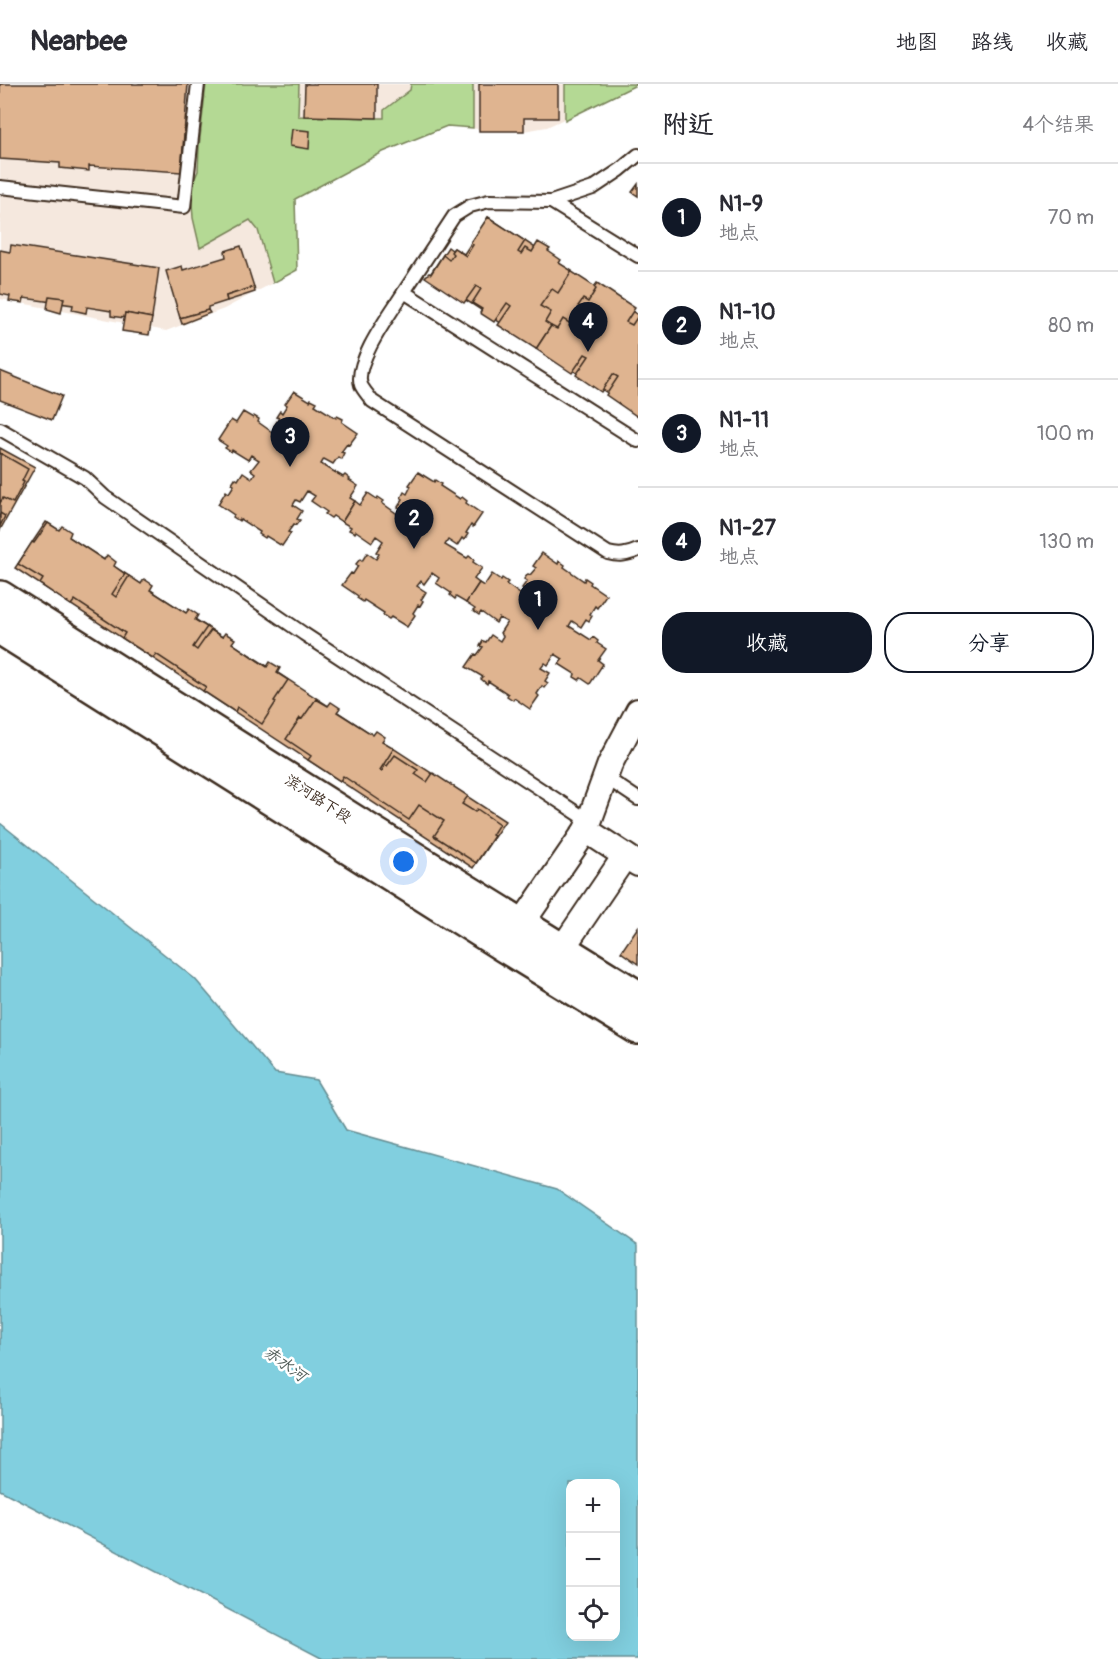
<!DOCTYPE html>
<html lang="zh">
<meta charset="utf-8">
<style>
:root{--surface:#fff;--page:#f7f7f7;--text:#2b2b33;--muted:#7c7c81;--line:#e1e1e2;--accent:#111827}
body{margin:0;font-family:Pangolin,"LXGW WenKai TC",sans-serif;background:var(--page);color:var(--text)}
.controls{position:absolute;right:18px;bottom:18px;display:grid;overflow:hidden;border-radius:12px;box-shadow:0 6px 24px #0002}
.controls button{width:54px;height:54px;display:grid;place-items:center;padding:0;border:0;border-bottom:2px solid var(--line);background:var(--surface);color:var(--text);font:30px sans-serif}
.you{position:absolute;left:404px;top:778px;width:21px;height:21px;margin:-15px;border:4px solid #fff;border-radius:50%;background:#1a73e8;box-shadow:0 0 0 9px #1a73e833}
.badge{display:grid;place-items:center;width:39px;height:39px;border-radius:50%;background:var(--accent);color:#fff;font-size:20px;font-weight:700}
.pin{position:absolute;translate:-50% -50px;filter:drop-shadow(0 2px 3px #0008)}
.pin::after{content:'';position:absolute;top:32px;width:21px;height:18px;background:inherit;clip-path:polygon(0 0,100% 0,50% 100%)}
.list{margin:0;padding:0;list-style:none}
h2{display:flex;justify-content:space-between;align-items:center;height:78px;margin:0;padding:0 24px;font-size:26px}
h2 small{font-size:20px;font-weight:400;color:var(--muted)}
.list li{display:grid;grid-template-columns:39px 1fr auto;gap:18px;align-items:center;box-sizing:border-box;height:108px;padding:0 24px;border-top:2px solid var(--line)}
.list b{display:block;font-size:22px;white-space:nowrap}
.list p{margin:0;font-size:20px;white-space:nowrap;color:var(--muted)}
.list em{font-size:20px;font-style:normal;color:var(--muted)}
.actions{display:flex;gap:12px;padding:18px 24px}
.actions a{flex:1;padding:14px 0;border:2px solid var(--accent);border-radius:24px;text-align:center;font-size:21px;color:var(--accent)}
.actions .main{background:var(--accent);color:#fff}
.icon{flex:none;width:33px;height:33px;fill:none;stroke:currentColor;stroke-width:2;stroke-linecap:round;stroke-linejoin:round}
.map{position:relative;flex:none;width:638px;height:1575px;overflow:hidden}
header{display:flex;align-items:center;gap:36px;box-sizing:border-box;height:84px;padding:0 30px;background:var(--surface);border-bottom:2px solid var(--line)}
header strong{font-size:28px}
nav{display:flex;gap:33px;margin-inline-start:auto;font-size:21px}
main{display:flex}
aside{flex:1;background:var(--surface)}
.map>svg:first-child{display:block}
.built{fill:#f5e8de}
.green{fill:#b4d994;stroke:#788259;stroke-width:1.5}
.water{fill:#81cfdf;stroke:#658d92;stroke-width:1.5;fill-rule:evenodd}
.building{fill:#dfb490;stroke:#3b2a1e;stroke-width:1.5}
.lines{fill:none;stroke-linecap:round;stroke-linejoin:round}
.lane-casing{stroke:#3b2a1e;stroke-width:16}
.street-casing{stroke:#3b2a1e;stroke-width:28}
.secondary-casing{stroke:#3b2a1e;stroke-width:38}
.lane{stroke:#fff;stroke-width:12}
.street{stroke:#fff;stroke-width:24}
.secondary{stroke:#fff;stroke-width:33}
.labels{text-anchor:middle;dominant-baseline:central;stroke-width:5;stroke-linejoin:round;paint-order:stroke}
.street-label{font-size:15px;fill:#3b2a1e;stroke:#fff}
.water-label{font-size:16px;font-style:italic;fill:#505c58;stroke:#fff}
</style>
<header>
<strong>Nearbee</strong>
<nav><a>地图</a><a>路线</a><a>收藏</a></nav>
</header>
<main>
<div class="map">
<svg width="638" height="1575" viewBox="0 0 638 1575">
<rect width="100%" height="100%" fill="#fff"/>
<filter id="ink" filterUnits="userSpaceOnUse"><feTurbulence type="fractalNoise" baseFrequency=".0167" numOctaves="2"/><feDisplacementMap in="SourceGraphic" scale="12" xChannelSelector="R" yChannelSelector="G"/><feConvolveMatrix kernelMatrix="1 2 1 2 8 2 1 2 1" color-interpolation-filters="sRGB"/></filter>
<g filter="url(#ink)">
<path class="built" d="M0 0H638L547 43 524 47H479L478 45 447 42 383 68 295 115 297 186 224 225 166 247 0 215Z"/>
<g class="green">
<path d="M206 0H299L298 32 377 34H384V26L410 6 411 0H473V44L447 42 383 68 295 115 297 186 273 199 258 146 250 136 200 164 193 134 191 103 198 87 199 63Z"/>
<path d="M565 0H638L565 36Z"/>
</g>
<path class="water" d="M0 739 195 895 275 989 316 996 346 1046 557 1105 638 1161V1575H323L0 1406ZM570 1400H616V1552H570Z"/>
<g class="building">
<path d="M0 0H188L181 88 89 82V87L60 84V79L0 75Z"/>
<path d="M305 0H377V34L304 32Z"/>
<path d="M479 0H558V34H524V47H479Z"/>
<path d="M292 45 310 47 309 65 290 62Z"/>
<path d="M638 100V112L632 108Z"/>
<path d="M488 133 638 231V329L429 192 448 163 452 166 454 164 464 170Z"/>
<path d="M488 133 525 157 518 168 521 170 525 164 532 168 538 158 550 165 548 167 561 176 559 179 572 187 558 209 552 205 540 222 551 228 545 238 551 242 536 265 498 241 511 222 507 219 494 238 480 229 482 225 472 219 481 205 476 202 464 219 425 193 429 189 431 190 443 171 449 176 453 170 451 168 454 164 466 172 473 161 470 160Z"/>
<path d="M11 161 159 184 152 234 125 229 124 234 111 232V227L87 223 86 229 72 226 73 221 24 214 23 219 9 217 10 212 0 210V166L10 168Z"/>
<path d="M241 162 254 203 226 212 227 217 208 223V226L180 234 166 187 182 182 183 186 226 173 225 167Z"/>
<path d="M597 199 635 224 626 238 632 241 638 232V333L606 311 618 293 613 290 601 308 576 291 589 272 585 270 572 289 536 265 551 242 557 245 563 235 571 240 569 242 572 244 581 231 577 229 581 223 578 222 583 215 588 218 596 205 594 203Z"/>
<path d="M254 203 255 208 227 217 226 212Z"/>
<path d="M49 212 64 214 61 229 47 225Z"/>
<path d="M208 226 210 229 182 240 180 234Z"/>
<path d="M125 229 152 234 149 251 122 247Z"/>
<path d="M0 287 62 312 52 336 0 316Z"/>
<path d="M294 307 310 317 311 315 317 318 315 321 336 334 337 332 343 335 342 338 358 349 349 361 347 360 341 368 344 369 341 375 338 373 333 380 324 375 321 380 343 393 345 391 350 395 349 396 358 402 350 414 355 417 342 438 333 432 331 434 325 430 327 428 311 417 315 412 307 407 300 418 296 416 293 421 302 427 297 435 300 436 296 441 294 440 288 448 291 449 282 462 266 452 265 454 259 450 260 448 240 435 239 437 233 433 234 431 218 420 226 407 229 409 234 401 232 399 235 394 238 396 243 388 252 394 255 389 251 386 259 376 251 371 248 376 232 366 231 368 225 364 227 362 218 356 231 336 236 339 243 328 253 334 254 332 259 335 258 338 279 353 282 348 274 342 279 334 276 333 280 327 282 329 287 321 285 320Z"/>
<path d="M0 364 35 383 0 446Z"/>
<path d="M0 369 28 385 22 397 24 398 13 419 3 414 0 419Z"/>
<path d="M418 388 434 398 435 396 441 400 440 402 460 415 462 413 467 417 466 419 482 430 473 443 471 441 466 449 468 450 464 456 462 454 457 462 448 456 445 461 467 474 469 472 474 476 473 478 482 484 474 495 479 499 466 519 456 513 455 515 450 511 451 509 436 499 439 494 432 489 424 500 421 497 417 502 426 508 421 516 423 517 420 522 418 521 413 529 415 531 407 543 391 533 389 535 383 531 384 529 364 516 363 518 357 514 358 512 342 501 351 489 353 490 358 482 356 480 360 475 362 477 367 469 376 475 379 470 376 468 383 457 376 452 372 458 356 447 355 449 349 446 351 443 342 438 355 417 360 421 368 409 377 415 378 413 384 417 382 419 403 434 407 429 398 423 403 415 401 414 404 408 407 410 411 402 409 401Z"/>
<path d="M0 429 5 432 0 442Z"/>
<path d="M46 438 505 737 473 784 15 484Z"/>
<path d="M48 439 59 446 62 442 71 448 69 453 104 476 107 471 116 478 114 482 125 490 112 510 116 513 129 492 141 500 144 495 153 501 150 506 186 529 189 525 198 531 195 536 207 543 193 563 197 566 211 546 222 553 225 549 235 555 232 559 267 583 270 578 280 584 277 589 288 596 274 617 276 618 262 640 237 623 235 628 203 607 206 603 156 570 153 574 122 554 125 549 75 516 71 521 40 500 43 495 18 480 32 458 34 459Z"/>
<path d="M542 469 558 480 559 477 565 481 564 483 584 497 585 494 591 498 590 500 606 511 597 524 595 522 590 530 592 532 589 537 586 535 581 543 572 537 569 542 591 556 593 553 598 557 597 559 606 565 598 576 603 580 590 600 581 594 579 596 574 593 575 590 559 580 563 575 555 570 548 581 545 579 541 584 550 589 545 597 548 599 544 604 542 602 537 610 539 612 530 625 514 614 513 616 507 612 508 610 488 597 487 600 481 595 483 593 466 583 475 570 477 571 483 563 480 562 483 557 486 558 491 551 500 557 503 552 500 549 507 538 499 534 496 539 481 528 479 531 473 527 475 525 466 519 479 499 484 502 492 490 501 496 502 494 508 498 506 500 527 515 531 510 522 504 527 497 524 495 528 490 530 491 536 484 533 482Z"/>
<path d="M316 615 328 622 331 618 340 624 337 628 373 651 376 647 385 653 382 657 394 664 380 686 382 687 385 681 387 682 395 671 418 686 415 690 427 698 433 689 468 712 462 720 475 728 477 725 499 740 492 751 494 752 476 779 434 752 444 737 419 721 409 736 343 692 340 697 308 676 311 672 286 655 300 634 302 635Z"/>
<path d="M638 843V880L621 868Z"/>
</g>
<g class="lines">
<g class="lane-casing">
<g id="lane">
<path d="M638 71 620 86 593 104 551 118 489 117 470 122 454 132 404 208 638 357"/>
<path d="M0 103 184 123 198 0"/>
<path d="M551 118 638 172"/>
<path d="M404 208C392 227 353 279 361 301 363 306 369 312 372 317L608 469C619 472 627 471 638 466"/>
<path d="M0 345 85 394 105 413 304 550 589 737"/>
<path d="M605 693 638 715"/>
</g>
</g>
<g class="street-casing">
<g id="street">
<path d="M586 746 638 780"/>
<path d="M511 855 586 746 610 680 638 627"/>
<path d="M553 878 625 772"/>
</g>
</g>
<g class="secondary-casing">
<g id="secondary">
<path d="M0 514 354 738 638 914"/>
<path d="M0 543 506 862 638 943"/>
</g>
</g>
<use href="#lane" class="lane"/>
<use href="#street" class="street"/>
<use href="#secondary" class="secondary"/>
</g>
</g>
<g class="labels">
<g class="street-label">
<text transform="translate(318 715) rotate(33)">滨河路下段</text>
</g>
<g class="water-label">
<text transform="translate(285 1280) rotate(36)">赤水河</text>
</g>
</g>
</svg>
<div class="controls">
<button>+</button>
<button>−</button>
<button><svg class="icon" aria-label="locate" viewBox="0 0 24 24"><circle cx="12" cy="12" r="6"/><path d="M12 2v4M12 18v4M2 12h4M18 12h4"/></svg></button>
</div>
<div class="you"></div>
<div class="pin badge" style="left:538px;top:546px">1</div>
<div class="pin badge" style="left:414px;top:465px">2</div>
<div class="pin badge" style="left:290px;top:383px">3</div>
<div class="pin badge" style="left:588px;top:268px">4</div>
</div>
<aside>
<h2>附近<small>4个结果</small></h2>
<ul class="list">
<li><span class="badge">1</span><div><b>N1-9</b><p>地点</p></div><em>70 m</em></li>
<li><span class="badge">2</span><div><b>N1-10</b><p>地点</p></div><em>80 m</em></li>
<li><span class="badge">3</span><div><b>N1-11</b><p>地点</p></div><em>100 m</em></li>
<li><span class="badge">4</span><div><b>N1-27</b><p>地点</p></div><em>130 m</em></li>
</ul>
<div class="actions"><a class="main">收藏</a><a>分享</a></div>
</aside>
</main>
